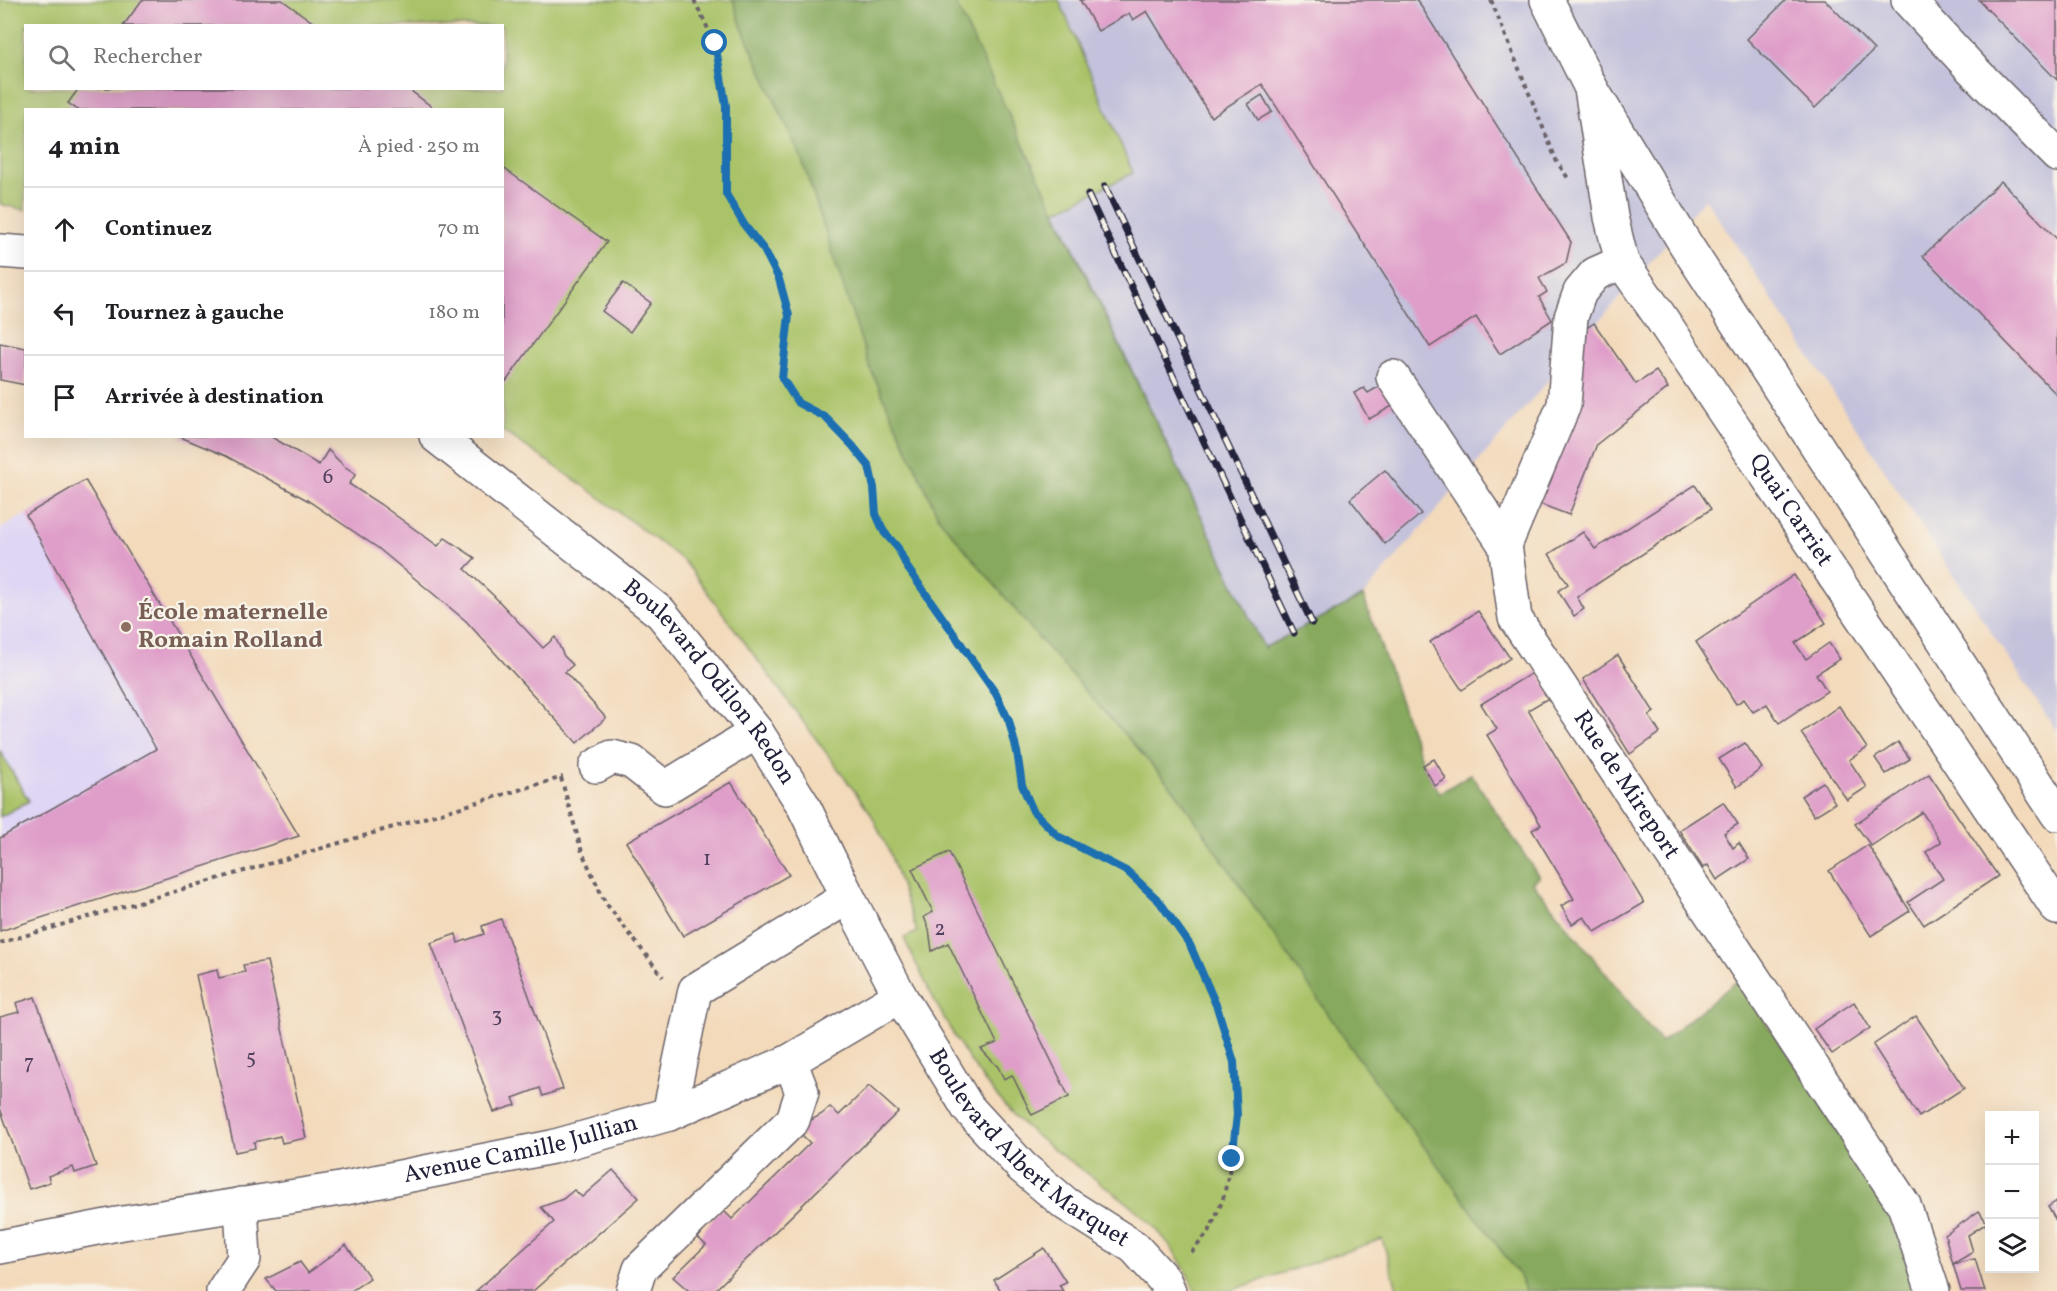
<!DOCTYPE html>
<html lang="fr">
<meta charset="utf-8">
<style>
:root{--surface:#fff;--page:#f6f6f6;--text:#202124;--muted:#757577;--line:#e0e0e0}
body{margin:0;font-family:Vollkorn,serif;background:var(--page);color:var(--text)}
.controls{position:absolute;right:18px;bottom:18px;display:grid;overflow:hidden;border-radius:0px;box-shadow:0 6px 24px #0002}
.controls button{width:54px;height:54px;display:grid;place-items:center;padding:0;border:0;border-bottom:2px solid var(--line);background:var(--surface);color:var(--text);font:30px sans-serif}
.stop{position:absolute;width:18px;height:18px;margin:-14px;border:4px solid #1f6fb2;border-radius:50%;background:#fff}
.stop.end{background:#1f6fb2;border-color:#fff;box-shadow:0 2px 6px #0008}
.list{margin:0;padding:0;list-style:none}
h2{display:flex;justify-content:space-between;align-items:center;height:78px;margin:0;padding:0 24px;font-size:26px}
h2 small{font-size:20px;font-weight:400;color:var(--muted)}
.list li{display:grid;grid-template-columns:39px 1fr auto;gap:18px;align-items:center;box-sizing:border-box;height:84px;padding:0 24px;border-top:2px solid var(--line)}
.list b{display:block;font-size:22px;white-space:nowrap}
.list em{font-size:20px;font-style:normal;color:var(--muted)}
.icon{flex:none;width:33px;height:33px;fill:none;stroke:currentColor;stroke-width:2;stroke-linecap:round;stroke-linejoin:round}
.map{position:relative;flex:none;width:2057px;height:1291px;overflow:hidden}
.search{position:absolute;background:var(--surface);box-shadow:0 6px 24px #0002;left:24px;top:24px;width:480px;height:66px;display:flex;align-items:center;gap:15px;box-sizing:border-box;padding:0 21px;border-radius:0px;color:var(--muted);font-size:22px}
.panel{position:absolute;background:var(--surface);box-shadow:0 6px 24px #0002;left:24px;top:108px;width:480px;height:330px;border-radius:0px}
.map>svg:first-child{display:block}
.built{fill:#dfd5f5}
.industrial{fill:#c3c1db}
.green{fill:#aac369;stroke:#667252;stroke-width:1.5;fill-rule:evenodd}
.forest{fill:#87a95d;stroke:#54664c;stroke-width:1.5}
.building{fill:#df9ec9}
.lines{fill:none;stroke-linecap:round;stroke-linejoin:round}
.minor-casing{stroke:#6b6268;stroke-width:36}
.major-casing{stroke:#6b6268;stroke-width:36}
.path{stroke:#6b6268;stroke-width:4;stroke-dasharray:4.5 4.5;stroke-linecap:butt}
.minor{stroke:#fff;stroke-width:33}
.major{stroke:#fff;stroke-width:33}
.rail-casing{stroke:#22223b;stroke-width:7}
.rail{stroke:#f7f3e8;stroke-width:4.5;stroke-dasharray:14;stroke-linecap:butt}
.route{stroke:#1f6fb2;stroke-width:8}
.education-dot{fill:#8d6e63;stroke:#f7f3e8;stroke-width:2}
.labels{text-anchor:middle;dominant-baseline:central;stroke-width:4.5;stroke-linejoin:round;paint-order:stroke}
.number-label{font-size:21px;fill:#51415e}
.street-label{font-size:24px;fill:#22223b;stroke:#f7f3e8}
.education-label{font-size:24px;font-weight:bold;fill:#785e54;stroke:#f7f3e8;text-anchor:start}
</style>
<div class="map">
<svg width="2057" height="1291" viewBox="0 0 2057 1291">
<rect width="100%" height="100%" fill="#f7f3e8"/>
<filter id="ink" filterUnits="userSpaceOnUse"><feTurbulence type="fractalNoise" baseFrequency=".0167" numOctaves="2"/><feDisplacementMap in="SourceGraphic" scale="12" xChannelSelector="R" yChannelSelector="G"/><feConvolveMatrix kernelMatrix="1 2 1 2 8 2 1 2 1" color-interpolation-filters="sRGB"/></filter>
<filter id="wash" filterUnits="userSpaceOnUse"><feTurbulence type="fractalNoise" baseFrequency=".008" numOctaves="4" result="noise"/><feDisplacementMap in="SourceGraphic" scale="24" xChannelSelector="R" yChannelSelector="G"/><feGaussianBlur stdDeviation="1.35" result="paint"/><feColorMatrix in="noise" values="0 0 0 0 0 0 0 0 0 0 0 0 0 0 0 0 0 1.4 0 .05"/><feComposite in="paint" operator="in"/></filter>
<g filter="url(#wash)">
<rect width="100%" height="100%" fill="#f3dabb"/>
<path class="built" d="M85 480 299 836 0 931V529Z"/>
<path class="industrial" d="M1059 0H2057V732L1705 198 1363 596 1264 649 1055 211 1133 173Z"/>
<g class="green">
<path d="M0 0H1059L1133 173 1056 211 1264 648 1363 596 1423 765 1440 793 1471 774 1539 877 1532 882 1661 1042 1917 1291H1398L1382 1239 1230 1291H1195C1186 1269 1173 1247 1156 1229 1114 1184 1051 1157 1008 1109 962 1059 932 998 904 938L917 932 889 851 870 812 685 562 587 488 503 431 502 110H26L25 210 0 204ZM26 26H502V88H26Z"/>
<path d="M0 751 29 801 0 817Z"/>
</g>
<path class="forest" d="M733 0H954L1264 648 1363 596 1423 765 1440 793 1471 774 1539 877 1532 882 1661 1042 1737 981 1859 1157 1891 1217 1917 1291H1525L1520 1276 1356 1055 1176 792 1043 643 939 518 870 368 802 160 742 28Z"/>
<g id="blocks">
<g class="building">
<path d="M142 0H282L318 26H123Z"/>
<path d="M1080 0H1417L1571 242 1566 263 1539 278 1547 292 1539 297 1552 320 1500 354 1476 317 1430 347 1262 84 1211 117 1147 11 1133 20 1129 13 1098 31Z"/>
<path d="M1786 0H1825L1874 50 1815 108 1747 39Z"/>
<path d="M1979 0H2057V80L1994 16Z"/>
<path d="M79 88H407L436 110H78L68 103Z"/>
<path d="M1262 95 1272 112 1258 120 1248 104Z"/>
<path d="M502 167 607 242 502 387Z"/>
<path d="M2001 181 2057 239V395L1923 256Z"/>
<path d="M623 283 651 303 630 332 602 311Z"/>
<path d="M1594 323 1636 384 1656 371 1668 388 1597 444 1569 515 1540 504 1581 332Z"/>
<path d="M0 343 26 348V385L0 380Z"/>
<path d="M1385 383 1398 403 1369 419 1354 393 1364 388 1368 393Z"/>
<path d="M178 436H270L319 465 328 450 344 466 356 474 349 484 380 504 438 546 445 538 475 558 465 569 493 595 543 648 555 637 564 656 573 665 565 672 606 718 577 743 466 621 378 548 307 500 226 456Z"/>
<path d="M1385 470 1421 514 1385 544 1350 499Z"/>
<path d="M85 480 299 836 0 931V838L156 749 26 515Z"/>
<path d="M1695 485 1711 509 1577 597 1584 609 1574 616 1558 591 1568 584 1549 554 1583 532 1595 549Z"/>
<path d="M1794 575 1826 623 1795 643 1806 659 1829 643 1840 659 1816 674 1827 691 1779 723 1767 704 1753 712 1744 699 1736 704 1696 642Z"/>
<path d="M1478 611 1510 658 1462 690 1430 642Z"/>
<path d="M1618 655 1654 712 1649 716 1660 733 1630 754 1583 679Z"/>
<path d="M1537 670 1552 696 1528 710 1644 903 1595 932 1584 917 1572 924 1561 906 1574 899 1532 830 1541 825 1487 735 1497 729 1481 704Z"/>
<path d="M1839 706 1867 748 1849 760 1867 787 1847 800 1801 733Z"/>
<path d="M1898 742 1910 759 1886 774 1875 758Z"/>
<path d="M1745 743 1762 768 1737 787 1719 759Z"/>
<path d="M1434 759 1446 779 1435 786 1423 765Z"/>
<path d="M1929 774 1998 876 1924 925 1908 902 1943 879 1926 852 1941 842 1922 812 1871 846 1855 824Z"/>
<path d="M731 782 789 875 683 936 626 842Z"/>
<path d="M1823 782 1835 803 1814 816 1801 796Z"/>
<path d="M1723 802 1738 824 1724 833 1733 848 1739 843 1749 859 1717 880 1708 865 1703 868 1679 830Z"/>
<path d="M1868 845 1910 911 1871 936 1829 871Z"/>
<path d="M949 852 1069 1097 1032 1115 1012 1075 1004 1079 998 1067 981 1049 997 1043 948 943 932 951 929 929 924 917 933 912 912 869Z"/>
<path d="M501 919 563 1089 543 1096 540 1088 513 1098 516 1105 494 1112 431 943 456 934 458 943 484 934 482 926Z"/>
<path d="M267 961 306 1138 282 1143 280 1136 254 1142 255 1148 235 1152 196 975 217 970 219 978 245 972 243 965Z"/>
<path d="M35 997 96 1166 75 1173 73 1167 48 1176 50 1182 29 1189 0 1108V1017L19 1012 16 1003Z"/>
<path d="M1854 1002 1870 1028 1832 1054 1814 1029Z"/>
<path d="M1916 1016 1964 1088 1919 1117 1873 1045Z"/>
<path d="M869 1086 898 1112 714 1291H689L673 1277 706 1245 698 1238 721 1208 732 1219 810 1143 796 1129 822 1114 830 1107 839 1115Z"/>
<path d="M613 1170 639 1198 533 1291H476L554 1222 541 1207 563 1199 574 1190 582 1197Z"/>
<path d="M2057 1201V1222L2048 1207Z"/>
<path d="M1979 1211 1987 1223 1968 1235 1973 1252 1953 1264 1945 1235Z"/>
<path d="M346 1245 370 1278 351 1291H276L266 1279 300 1262 308 1273Z"/>
<path d="M1044 1248 1066 1282 1059 1285 1063 1291H1001L994 1280Z"/>
<path d="M1975 1259 1985 1291H1961L1953 1264Z"/>
</g>
</g>
</g>
<g filter="url(#ink)">
<use href="#blocks" fill-opacity="0" stroke="#6b6268" stroke-width="1.5"/>
<g class="lines">
<g class="minor-casing">
<g id="minor">
<path d="M1908 0 1971 68 2057 155"/>
<path id="s1" d="M1591 88 1611 217 1622 262 1659 315 2057 908"/>
<path d="M0 251 26 253"/>
<path id="s2" d="M1622 262 1595 274 1580 292 1571 317 1564 405 1505 545 1515 618 1904 1205 1933 1291"/>
<path d="M1393 377 1505 545"/>
<path id="s3" d="M436 436 661 613 757 732 803 805 848 897 900 996 968 1108 1022 1167 1066 1204 1134 1247 1164 1280 1169 1291"/>
<path d="M596 766 612 757 632 762 665 788 757 732"/>
<path d="M669 1114 695 990 848 897"/>
<path id="s4" d="M0 1247 117 1224 340 1189 552 1147 669 1114 790 1061 900 996"/>
<path d="M223 1291 244 1259 241 1204"/>
<path d="M633 1291 640 1269 793 1120 802 1092 790 1061"/>
</g>
</g>
<g class="major-casing">
<path id="major" d="M1547 0 1591 88 1686 245 2057 814"/>
</g>
<g class="path">
<path d="M694 0 715 43 726 106V194L745 226 764 250 779 279 789 315 782 378 798 403 825 417 852 445 869 466 874 488 876 514 884 532 898 548 907 567 935 607 969 652 996 694 1009 721 1018 752 1022 785 1033 811 1058 836 1128 872 1159 901 1190 945 1217 1007 1234 1062 1237 1115 1232 1159 1223 1199 1209 1232 1188 1256"/>
<path d="M1491 0 1557 162 1568 178"/>
<path d="M561 778 582 852 605 902 663 977"/>
<path d="M0 943 563 777"/>
</g>
<use href="#minor" class="minor"/>
<use href="#major" class="major"/>
<g class="rail-casing">
<g id="rail">
<path d="M1105 186 1312 623"/>
<path d="M1088 195 1294 633"/>
</g>
</g>
<use href="#rail" class="rail"/>
</g>
</g>
<g class="lines" filter="url(#ink)">
<path class="route" d="M715 43 726 106V194L745 226 764 250 779 279 789 315 782 378 798 403 825 417 852 445 869 466 874 488 876 514 884 532 898 548 907 567 996 694 1009 721 1017 752 1022 785 1033 811 1058 836 1128 872 1159 901 1190 945 1217 1007 1234 1062 1237 1115 1232 1159"/>
</g>
<circle class="education-dot" cx="126" cy="627" r="6"/>
<g class="labels">
<g class="number-label">
<text x="328" y="477">6</text>
<text x="707" y="859">1</text>
<text x="940" y="929">2</text>
<text x="497" y="1015">3</text>
<text x="251" y="1057">5</text>
<text x="29" y="1063">7</text>
</g>
<g class="street-label">
<text stroke="none"><textPath href="#s1" startOffset="477">Quai Carriet</textPath></text>
<text stroke="none"><textPath href="#s3" startOffset="370">Boulevard Odilon Redon</textPath></text>
<text stroke="none"><textPath href="#s2" startOffset="594">Rue de Mireport</textPath></text>
<text stroke="none"><textPath href="#s3" startOffset="942">Boulevard Albert Marquet</textPath></text>
<text stroke="none"><textPath href="#s4" startOffset="530">Avenue Camille Jullian</textPath></text>
</g>
<g class="education-label">
<text x="138" y="613">École maternelle<tspan x="138" dy="28">Romain Rolland</tspan></text>
</g>
</g>
</svg>
<div class="controls">
<button>+</button>
<button>−</button>
<button><svg class="icon" aria-label="layers" viewBox="0 0 24 24"><path d="M12 4l9 5-9 5-9-5zM3 14l9 5 9-5"/></svg></button>
</div>
<div class="stop" style="left:715px;top:43px"></div>
<div class="stop end" style="left:1232px;top:1159px"></div>
<div class="search"><svg class="icon" aria-label="search" viewBox="0 0 24 24"><circle cx="10" cy="10" r="6"/><path d="M15 15l6 6"/></svg>Rechercher</div>
<section class="panel">
<h2>4 min<small>À pied · 250 m</small></h2>
<ul class="list">
<li><svg class="icon" aria-label="ahead" viewBox="0 0 24 24"><path d="M12 20V5M6 11l6-6 6 6"/></svg><div><b>Continuez</b></div><em>70 m</em></li>
<li><svg class="icon" aria-label="left" viewBox="0 0 24 24"><path d="M17 20v-9H6M10 6l-5 5 5 5"/></svg><div><b>Tournez à gauche</b></div><em>180 m</em></li>
<li><svg class="icon" aria-label="arrive" viewBox="0 0 24 24"><path d="M6 21V4h12l-3 4 3 4H6"/></svg><div><b>Arrivée à destination</b></div></li>
</ul>
</section>
</div>
